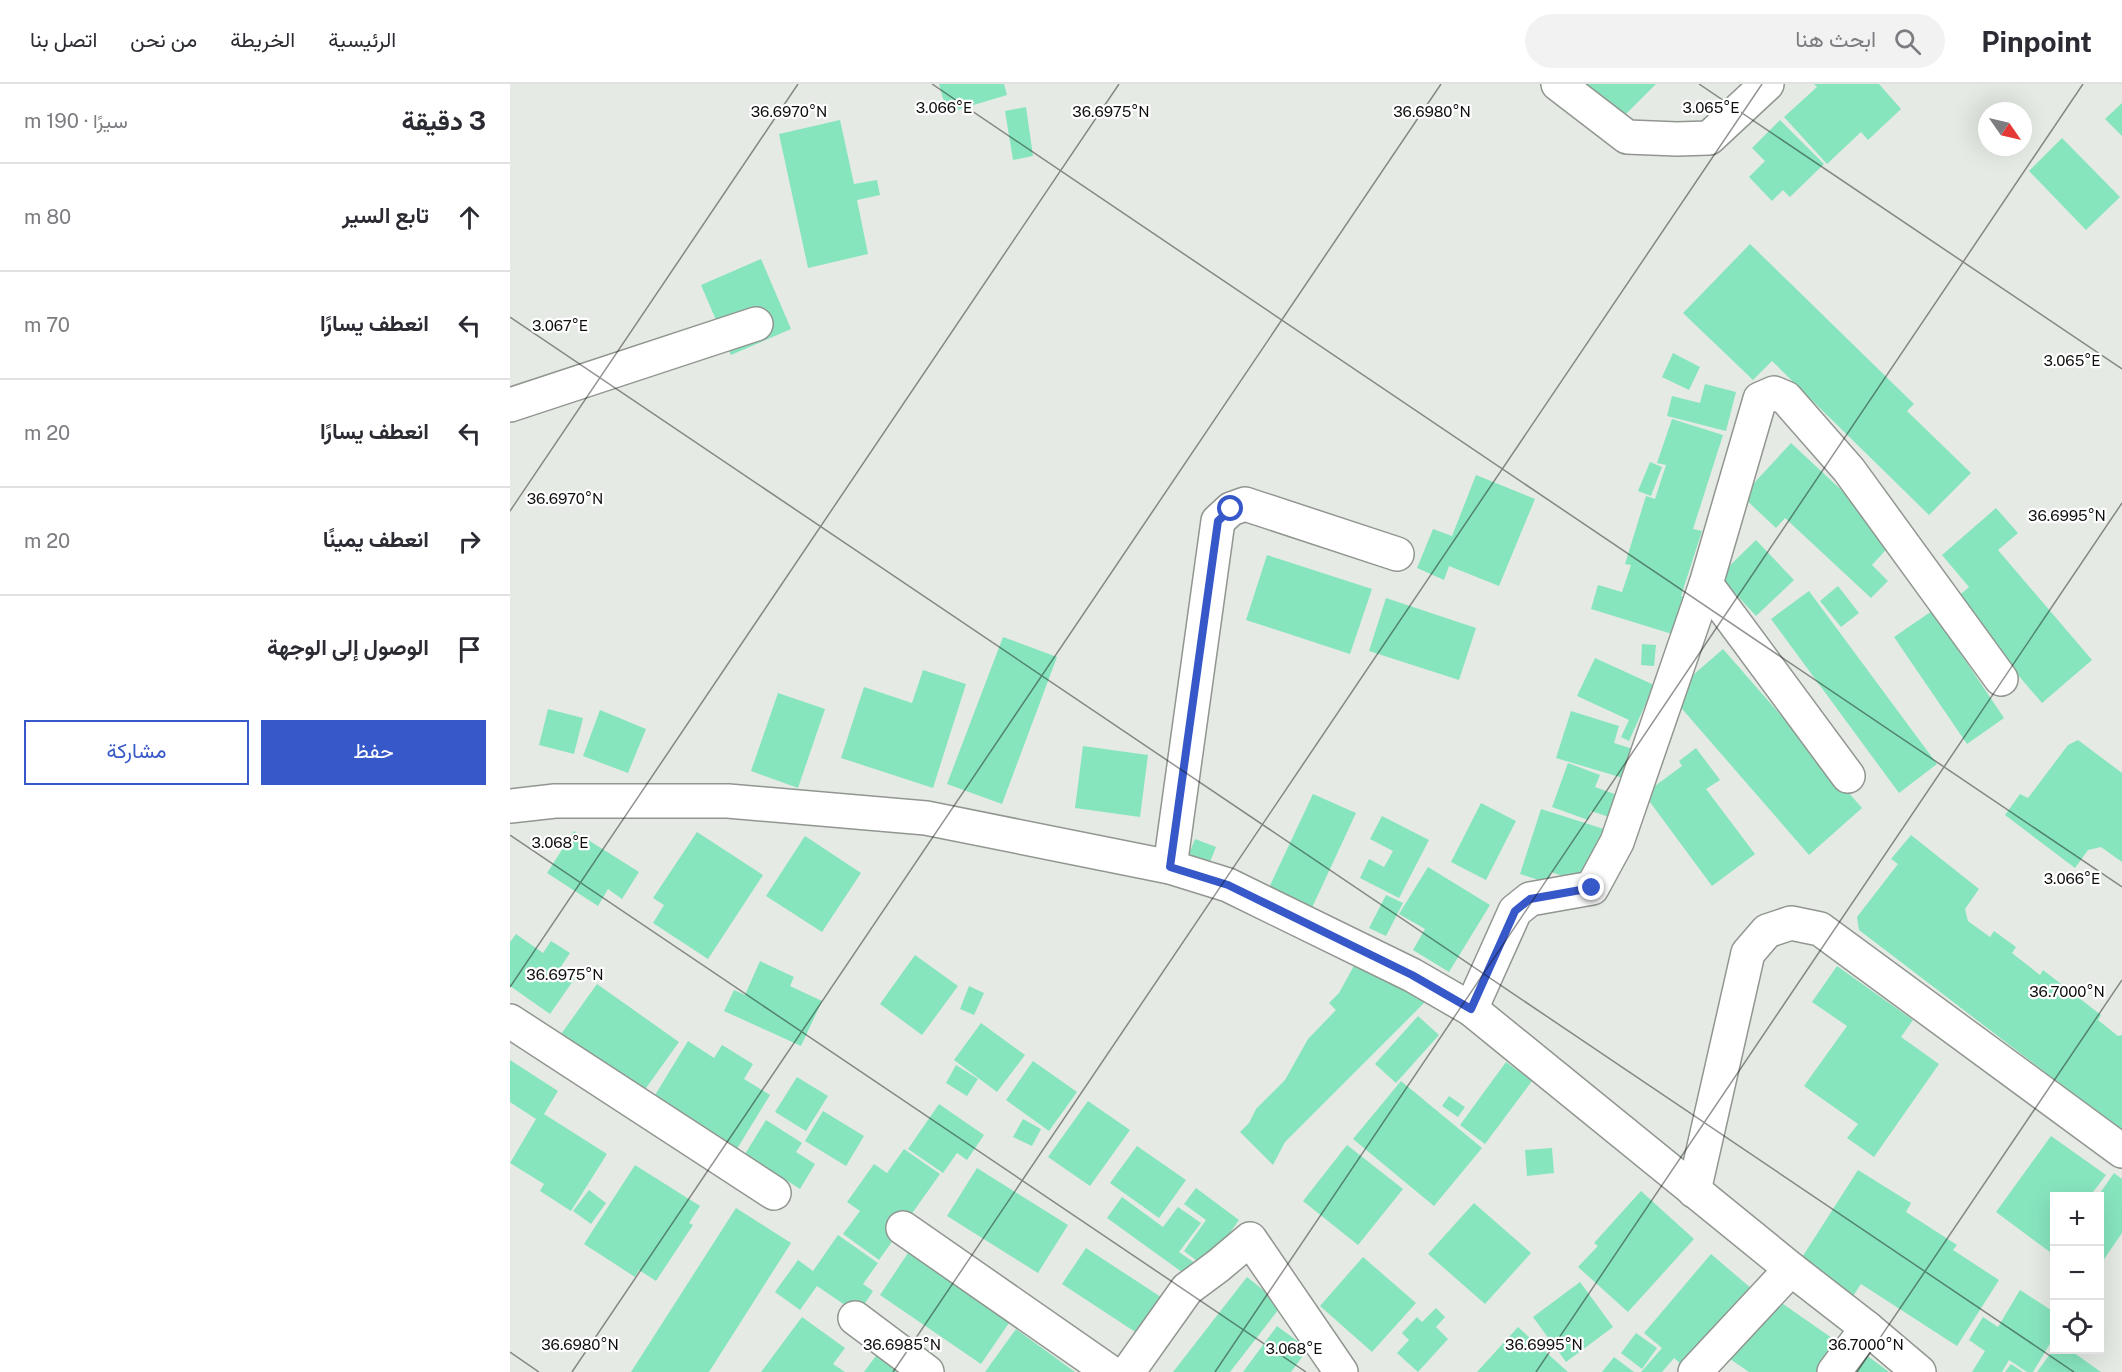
<!DOCTYPE html>
<html lang="ar">
<meta charset="utf-8">
<style>
:root{--surface:#fff;--page:#f2f2f3;--text:#2b2b33;--muted:#7c7c81;--line:#e1e1e2;--accent:#3758c9}
body{margin:0;font-family:"Public Sans",Vazirmatn,sans-serif;background:var(--page);color:var(--text);direction:rtl}
.controls{position:absolute;right:18px;bottom:18px;display:grid;overflow:hidden;border-radius:0px;box-shadow:0 6px 24px #0002}
.controls button{width:54px;height:54px;display:grid;place-items:center;padding:0;border:0;border-bottom:2px solid var(--line);background:var(--surface);color:var(--text);font:30px sans-serif}
.compass{position:absolute;left:1468px;top:18px;width:54px;height:54px;border-radius:50%;background:var(--surface);box-shadow:0 6px 24px #0002;rotate:124deg}
.stop{position:absolute;width:18px;height:18px;margin:-14px;border:4px solid #3758c9;border-radius:50%;background:#fff}
.stop.end{background:#3758c9;border-color:#fff;box-shadow:0 2px 6px #0008}
.list{margin:0;padding:0;list-style:none}
h2{display:flex;justify-content:space-between;align-items:center;height:78px;margin:0;padding:0 24px;font-size:26px}
h2 small{font-size:20px;font-weight:400;color:var(--muted)}
.list li{display:grid;grid-template-columns:39px 1fr auto;gap:18px;align-items:center;box-sizing:border-box;height:108px;padding:0 24px;border-top:2px solid var(--line)}
.list b{display:block;font-size:22px;white-space:nowrap}
.list em{font-size:20px;font-style:normal;color:var(--muted)}
.actions{display:flex;gap:12px;padding:18px 24px}
.actions a{flex:1;padding:14px 0;border:2px solid var(--accent);border-radius:0px;text-align:center;font-size:21px;color:var(--accent)}
.actions .main{background:var(--accent);color:#fff}
.icon{flex:none;width:33px;height:33px;fill:none;stroke:currentColor;stroke-width:2;stroke-linecap:round;stroke-linejoin:round}
.map{position:relative;flex:none;width:1612px;height:1288px;overflow:hidden;direction:ltr}
header{display:flex;align-items:center;gap:36px;box-sizing:border-box;height:84px;padding:0 30px;background:var(--surface);border-bottom:2px solid var(--line)}
header strong{font-size:28px}
nav{display:flex;gap:33px;margin-inline-start:auto;font-size:21px}
.search{width:420px;height:54px;background:var(--page);display:flex;align-items:center;gap:15px;box-sizing:border-box;padding:0 21px;border-radius:33px;color:var(--muted);font-size:22px}
main{display:flex}
aside{flex:1;background:var(--surface)}
.map>svg:first-child{display:block}
.building{fill:#87e5be}
.lines{fill:none;stroke-linecap:round;stroke-linejoin:round}
.minor-casing{stroke:#919690;stroke-width:36}
.minor{stroke:#fff;stroke-width:33}
.route{stroke:#3758c9;stroke-width:8}
.ticks{fill:none;stroke:#0f100e;stroke-width:1.5;stroke-opacity:0.45}
.ticks-label{font-size:15px;text-anchor:middle;fill:#0f100e;stroke:#fff;stroke-width:4.5;stroke-linejoin:round;paint-order:stroke}
</style>
<header>
<strong>Pinpoint</strong>
<div class="search"><svg class="icon" aria-label="search" viewBox="0 0 24 24"><circle cx="10" cy="10" r="6"/><path d="M15 15l6 6"/></svg>ابحث هنا</div>
<nav><a>الرئيسية</a><a>الخريطة</a><a>من نحن</a><a>اتصل بنا</a></nav>
</header>
<main>
<div class="map">
<svg width="1612" height="1288" viewBox="0 0 1612 1288">
<rect width="100%" height="100%" fill="#e5eae4"/>
<g class="building">
<path d="M429 0H494L497 11 437 29Z"/>
<path d="M1065 0H1146L1105 41Z"/>
<path d="M1304 0H1369L1391 25 1358 56 1351 48 1317 80 1274 33 1307 3Z"/>
<path d="M1612 19V52L1595 35Z"/>
<path d="M516 23 523 72 503 76 495 27Z"/>
<path d="M330 36 344 100 367 96 370 111 347 116 358 170 298 184 269 50Z"/>
<path d="M1270 36 1314 80 1280 113 1273 106 1262 117 1239 93 1255 77 1242 64Z"/>
<path d="M1552 54 1610 113 1576 146 1519 87Z"/>
<path d="M1240 160 1404 320 1397 327 1461 389 1419 431 1262 277 1243 296 1173 229Z"/>
<path d="M251 175 281 245 221 271 191 201Z"/>
<path d="M1163 269 1190 283 1179 306 1152 293Z"/>
<path d="M1195 300 1226 308 1216 347 1157 332 1162 312 1190 319Z"/>
<path d="M1162 335 1213 351 1183 445 1192 447 1171 512 1174 513 1162 550 1081 525 1088 501 1112 508 1121 481 1115 480 1136 412 1145 415 1156 381 1147 379Z"/>
<path d="M1281 359 1385 456 1362 481 1378 497 1361 514 1275 434 1266 444 1232 412Z"/>
<path d="M1140 378 1152 383 1141 412 1128 407Z"/>
<path d="M966 391 1025 415 989 502 939 482 934 496 907 484 923 445 942 452Z"/>
<path d="M1486 424 1508 449 1488 466 1582 576 1532 619 1444 516 1459 503 1432 471Z"/>
<path d="M1246 456 1284 496 1246 532 1209 492Z"/>
<path d="M757 471 862 505 840 570 736 536Z"/>
<path d="M1328 502 1349 529 1331 543 1310 517Z"/>
<path d="M1299 507 1427 680 1389 709 1261 535Z"/>
<path d="M876 514 966 544 949 596 859 567Z"/>
<path d="M1422 527 1494 634 1457 660 1384 553Z"/>
<path d="M493 553 547 573 492 720 437 700Z"/>
<path d="M1132 560 1146 561 1144 582 1131 581Z"/>
<path d="M1213 565 1352 724 1299 771 1160 611Z"/>
<path d="M1085 574 1144 601 1119 657 1111 653 1119 636 1067 612Z"/>
<path d="M413 586 456 600 423 704 331 674 354 603 402 619Z"/>
<path d="M268 609 315 625 288 704 241 687Z"/>
<path d="M38 625 73 634 64 670 29 661Z"/>
<path d="M90 626 136 645 118 689 73 672Z"/>
<path d="M1061 627 1109 642 1104 659 1123 665 1113 694 1046 674Z"/>
<path d="M1568 656 1612 689V778L1591 763 1578 766 1565 784 1495 731 1510 710 1518 714 1558 661Z"/>
<path d="M573 662 638 671 630 733 565 724Z"/>
<path d="M1186 664 1210 696 1196 705 1245 770 1202 802 1134 710 1172 682 1169 677Z"/>
<path d="M1058 679 1090 691 1085 703 1110 712 1102 734 1081 727 1078 736 1042 723Z"/>
<path d="M803 710 846 729 800 828 757 808Z"/>
<path d="M971 719 1006 737 976 796 941 778Z"/>
<path d="M1031 725 1097 746 1080 801 1041 788 1038 799 1010 790Z"/>
<path d="M872 732 919 756 889 814 850 794 859 775 874 783 883 767 860 755Z"/>
<path d="M64 747 129 788 112 815 98 805 88 822 37 789Z"/>
<path d="M187 748 253 791 198 875 143 839 154 821 143 814Z"/>
<path d="M1401 751 1469 805 1455 825 1458 837 1480 853 1484 847 1506 863 1502 869 1530 891 1533 886 1591 931 1588 936 1608 952 1612 951V1047L1349 846 1347 833 1388 780 1381 775Z"/>
<path d="M295 752 351 789 312 848 256 812Z"/>
<path d="M685 755 706 763 698 783 677 775Z"/>
<path d="M918 783 980 821 939 888 903 866 915 845 889 830Z"/>
<path d="M876 811 893 819 876 852 859 844Z"/>
<path d="M6 850 33 869 41 857 60 869 50 884 65 894 40 930 0 902V858Z"/>
<path d="M405 871 448 902 412 951 370 920Z"/>
<path d="M250 877 284 893 280 902 312 917 291 962 214 927 224 906 235 911Z"/>
<path d="M846 878 917 916 775 1058 763 1081 730 1048 739 1039 746 1025 775 996 798 955 826 926 819 919 829 909Z"/>
<path d="M1327 882 1403 936 1391 953 1429 980 1364 1073 1337 1054 1348 1040 1294 1002 1337 942 1302 918Z"/>
<path d="M87 900 169 958 131 1011 49 953Z"/>
<path d="M459 902 474 909 464 931 450 925Z"/>
<path d="M908 932 929 951 886 999 865 980Z"/>
<path d="M471 939 515 971 487 1008 444 976Z"/>
<path d="M178 957 204 974 212 961 243 980 234 995 260 1011 222 1073 139 1021Z"/>
<path d="M0 976 48 1007 34 1030 97 1070 61 1127 30 1107 34 1100 0 1079 26 1035 0 1018Z"/>
<path d="M523 977 567 1008 539 1047 496 1016Z"/>
<path d="M996 978 1022 997 975 1060 950 1041Z"/>
<path d="M446 981 468 995 457 1012 436 999Z"/>
<path d="M287 993 318 1012 296 1047 265 1028Z"/>
<path d="M891 997 972 1064 924 1122 843 1055Z"/>
<path d="M939 1012 955 1023 948 1033 932 1022Z"/>
<path d="M578 1017 620 1046 580 1102 538 1073Z"/>
<path d="M429 1020 474 1051 457 1076 447 1069 433 1089 398 1065Z"/>
<path d="M313 1027 354 1052 336 1082 295 1057Z"/>
<path d="M513 1035 531 1045 522 1062 503 1053Z"/>
<path d="M256 1036 292 1059 286 1068 305 1080 290 1105 235 1070Z"/>
<path d="M1541 1052 1596 1091 1580 1112H1544V1162L1540 1168 1486 1128Z"/>
<path d="M837 1061 893 1105 848 1161 793 1117Z"/>
<path d="M627 1062 676 1096 649 1134 600 1099Z"/>
<path d="M1042 1064 1044 1089 1017 1092 1015 1066Z"/>
<path d="M394 1065 430 1090 369 1176 333 1150 350 1127 337 1118 364 1080 377 1089Z"/>
<path d="M125 1081 190 1122 179 1139 183 1141 146 1197 129 1186 125 1193 74 1160Z"/>
<path d="M467 1084 558 1141 528 1189 437 1132Z"/>
<path d="M1348 1086 1401 1119 1396 1128 1447 1161 1443 1166 1489 1196 1447 1262 1351 1200 1343 1212 1289 1178Z"/>
<path d="M1604 1089 1612 1095V1149L1590 1181V1112H1588Z"/>
<path d="M686 1104 729 1136 695 1183 674 1167 696 1136 674 1120Z"/>
<path d="M79 1106 96 1119 81 1140 63 1127Z"/>
<path d="M1131 1107 1184 1155 1118 1228 1068 1183 1088 1162 1084 1159Z"/>
<path d="M612 1113 653 1143 668 1123 691 1139 669 1168 692 1184 683 1196 597 1134Z"/>
<path d="M964 1119 1021 1169 975 1220 918 1170Z"/>
<path d="M226 1124 281 1159 199 1288H121Z"/>
<path d="M328 1151 368 1179 353 1200 363 1207 348 1230 307 1202 290 1226 265 1208 288 1176 303 1187Z"/>
<path d="M576 1164 657 1217 633 1253 552 1200Z"/>
<path d="M400 1166 501 1236 471 1280 370 1211Z"/>
<path d="M1201 1170 1249 1211 1179 1287 1164 1274 1152 1288H1131L1152 1264 1134 1249Z"/>
<path d="M853 1173 906 1219 862 1268 810 1222Z"/>
<path d="M737 1193 772 1221 720 1288H663Z"/>
<path d="M1070 1198 1103 1243 1056 1278 1023 1233Z"/>
<path d="M1510 1206 1544 1228V1253L1523 1288H1517L1499 1276 1492 1288H1462L1475 1267 1459 1256 1473 1233 1488 1243Z"/>
<path d="M1263 1213 1332 1261 1313 1288H1239L1220 1275Z"/>
<path d="M926 1224 935 1233 926 1243 938 1255 908 1288 887 1269 899 1256 892 1249 907 1233 912 1238Z"/>
<path d="M292 1233 335 1264 323 1280 335 1288H251Z"/>
<path d="M767 1242 798 1265 781 1288H733Z"/>
<path d="M1008 1243 1058 1288H967Z"/>
<path d="M506 1245 565 1288H475Z"/>
<path d="M1126 1249 1147 1264 1132 1285 1111 1269Z"/>
<path d="M371 1265 402 1288H354Z"/>
<path d="M1543 1266H1560L1591 1288H1527Z"/>
<path d="M1355 1270 1379 1288H1342Z"/>
<path d="M1104 1273 1124 1288H1092Z"/>
<path d="M1501 1280 1513 1288H1495Z"/>
</g>
<g class="lines">
<g class="minor-casing">
<g id="minor">
<path d="M1048 0 1117 53 1167 55 1199 54 1257 0"/>
<path d="M0 321 246 240"/>
<path d="M1196 500 1338 692"/>
<path d="M0 722 45 717H218L416 734 660 783 718 801 902 891 961 925 1281 1185 1357 1244 1409 1288"/>
<path d="M660 783 708 437 721 425 735 420 887 470"/>
<path d="M961 925 1005 827 1020 815 1082 804 1107 758 1196 500 1250 315 1264 309 1276 314 1339 386 1491 595"/>
<path d="M0 937 264 1109"/>
<path d="M1184 1107 1238 869 1257 847 1281 839 1310 845 1612 1067"/>
<path d="M393 1144 600 1288"/>
<path d="M345 1234 417 1288"/>
<path d="M618 1288 677 1205 708 1182 740 1155 831 1288"/>
<path d="M1185 1288 1281 1185"/>
<path d="M1324 1288 1357 1244"/>
</g>
</g>
<use href="#minor" class="minor"/>
</g>
<g class="lines">
<path class="route" d="M721 425 708 437 660 783 718 801 902 891 961 925 1005 827 1020 815 1082 804"/>
</g>
<path class="ticks" d="M422 0 1612 803M1189 0 1612 285M0 233 1564 1288M0 427 288 0M0 751 796 1288M0 903 609 0M0 1268 29 1288M62 1288 931 0M383 1288 1252 0M705 1288 1573 0M1026 1288 1612 419M1347 1288 1612 896"/>
<g class="ticks-label">
<text x="434" y="29">3.066°E</text>
<text x="1201" y="29">3.065°E</text>
<text x="279" y="33">36.6970°N</text>
<text x="601" y="33">36.6975°N</text>
<text x="922" y="33">36.6980°N</text>
<text x="50" y="247">3.067°E</text>
<text x="1562" y="282">3.065°E</text>
<text x="55" y="420">36.6970°N</text>
<text x="1557" y="437">36.6995°N</text>
<text x="50" y="764">3.068°E</text>
<text x="1562" y="800">3.066°E</text>
<text x="55" y="896">36.6975°N</text>
<text x="1557" y="913">36.7000°N</text>
<text x="70" y="1266">36.6980°N</text>
<text x="392" y="1266">36.6985°N</text>
<text x="1034" y="1266">36.6995°N</text>
<text x="1356" y="1266">36.7000°N</text>
<text x="784" y="1270">3.068°E</text>
</g>
</svg>
<div class="controls">
<button>+</button>
<button>−</button>
<button><svg class="icon" aria-label="locate" viewBox="0 0 24 24"><circle cx="12" cy="12" r="6"/><path d="M12 2v4M12 18v4M2 12h4M18 12h4"/></svg></button>
</div>
<svg class="compass" viewBox="-18 -18 36 36"><path d="M0-13l5 13h-10z" fill="#e53935"/><path d="M0 13l5-13h-10z" fill="#7c7c81"/></svg>
<div class="stop" style="left:721px;top:425px"></div>
<div class="stop end" style="left:1082px;top:804px"></div>
</div>
<aside>
<h2>3 دقيقة<small>سيرًا · 190 m</small></h2>
<ul class="list">
<li><svg class="icon" aria-label="ahead" viewBox="0 0 24 24"><path d="M12 20V5M6 11l6-6 6 6"/></svg><div><b>تابع السير</b></div><em>80 m</em></li>
<li><svg class="icon" aria-label="left" viewBox="0 0 24 24"><path d="M17 20v-9H6M10 6l-5 5 5 5"/></svg><div><b>انعطف يسارًا</b></div><em>70 m</em></li>
<li><svg class="icon" aria-label="left" viewBox="0 0 24 24"><path d="M17 20v-9H6M10 6l-5 5 5 5"/></svg><div><b>انعطف يسارًا</b></div><em>20 m</em></li>
<li><svg class="icon" aria-label="right" viewBox="0 0 24 24"><path d="M7 20v-9h11M14 6l5 5-5 5"/></svg><div><b>انعطف يمينًا</b></div><em>20 m</em></li>
<li><svg class="icon" aria-label="arrive" viewBox="0 0 24 24"><path d="M6 21V4h12l-3 4 3 4H6"/></svg><div><b>الوصول إلى الوجهة</b></div></li>
</ul>
<div class="actions"><a class="main">حفظ</a><a>مشاركة</a></div>
</aside>
</main>
